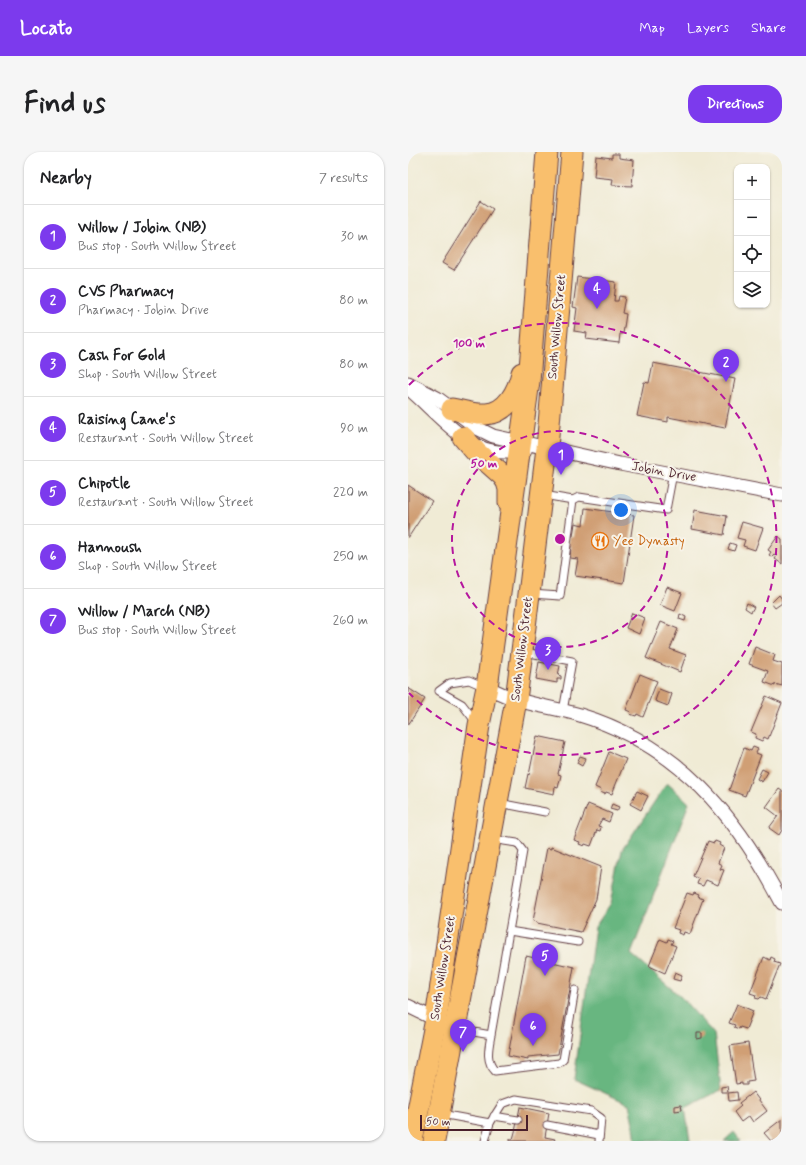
<!DOCTYPE html>
<meta charset="utf-8">
<style>
:root{--surface:#fff;--page:#f6f6f6;--text:#202124;--muted:#757577;--line:#e0e0e0;--accent:#7c3aed}
body{margin:0;font-family:Mynerve,sans-serif;background:var(--page);color:var(--text)}
.controls{position:absolute;right:12px;top:12px;display:grid;overflow:hidden;border-radius:8px;box-shadow:0 1px 3px #0004}
.controls button{width:36px;height:36px;display:grid;place-items:center;padding:0;border:0;border-bottom:1px solid var(--line);background:var(--surface);color:var(--text);font:20px sans-serif}
.scale{position:absolute;left:12px;bottom:10px;width:108px;box-sizing:border-box;padding-left:4px;border:2px solid #4a1f2b;border-top:0;font-size:11px;line-height:14px;white-space:nowrap;color:#4a1f2b;-webkit-text-stroke:3px #f7f3e8;paint-order:stroke}
.you{position:absolute;left:213px;top:358px;width:14px;height:14px;margin:-10px;border:3px solid #fff;border-radius:50%;background:#1a73e8;box-shadow:0 0 0 6px #1a73e833}
.badge{display:grid;place-items:center;width:26px;height:26px;border-radius:50%;background:var(--accent);color:#fff;font-size:13px;font-weight:700}
.pin{position:absolute;translate:-50% -33px;filter:drop-shadow(0 1px 2px #0008)}
.pin::after{content:'';position:absolute;top:21px;width:14px;height:12px;background:inherit;clip-path:polygon(0 0,100% 0,50% 100%)}
.list{margin:0;padding:0;list-style:none}
h2{display:flex;justify-content:space-between;align-items:center;height:52px;margin:0;padding:0 16px;font-size:17px}
h2 small{font-size:13px;font-weight:400;color:var(--muted)}
.list li{display:grid;grid-template-columns:26px 1fr auto;gap:12px;align-items:center;box-sizing:border-box;height:64px;padding:0 16px;border-top:1px solid var(--line)}
.list b{display:block;font-size:15px;white-space:nowrap}
.list p{margin:0;font-size:13px;white-space:nowrap;color:var(--muted)}
.list em{font-size:13px;font-style:normal;color:var(--muted)}
.icon{flex:none;width:22px;height:22px;fill:none;stroke:currentColor;stroke-width:2;stroke-linecap:round;stroke-linejoin:round}
.map{position:relative;flex:none;width:374px;height:989px;overflow:hidden;border-radius:16px}
header{display:flex;align-items:center;gap:24px;box-sizing:border-box;height:56px;padding:0 20px;background:var(--accent);color:#fff}
header strong{font-size:19px}
nav{display:flex;gap:22px;margin-inline-start:auto;font-size:14px}
.intro{display:flex;align-items:center;justify-content:space-between;box-sizing:border-box;height:96px;padding:0 24px}
h1{margin:0;font-size:28px}
.button{padding:10px 18px;border-radius:16px;background:var(--accent);color:#fff;font-size:14px;font-weight:700}
main{display:flex;gap:24px;padding:0 24px}
aside{flex:1;background:var(--surface);border-radius:16px;box-shadow:0 1px 3px #0004}
.map>svg:first-child{display:block}
.forest{fill:#67b680;stroke:#586a56}
.building{fill:#d09f75}
.lines{fill:none;stroke-linecap:round;stroke-linejoin:round}
.service-casing{stroke:#633e44;stroke-width:9}
.minor-casing{stroke:#633e44;stroke-width:15}
.primary-casing{stroke:#633e44;stroke-width:23}
.service{stroke:#fff;stroke-width:7}
.minor{stroke:#fff;stroke-width:13}
.primary{stroke:#f9bf6d;stroke-width:21}
.ring{fill:none;stroke:#b5179e;stroke-width:2;stroke-dasharray:7 5}
.labels{text-anchor:middle;dominant-baseline:central;stroke-width:4;stroke-linejoin:round;paint-order:stroke}
.street-label{font-size:13px;fill:#4a1f2b;stroke:#f7f3e8}
.food-label{font-size:13px;fill:#c56008;stroke:#f7f3e8;text-anchor:start}
.centre{fill:#b5179e;stroke:#f7f3e8;stroke-width:2}
.ring-label{font-size:12px;text-anchor:middle;font-weight:bold;fill:#b5179e;stroke:#f7f3e8;stroke-width:4;stroke-linejoin:round;paint-order:stroke}
</style>
<header>
<strong>Locato</strong>
<nav><a>Map</a><a>Layers</a><a>Share</a></nav>
</header>
<div class="intro"><h1>Find us</h1><a class="button">Directions</a></div>
<main>
<aside>
<h2>Nearby<small>7 results</small></h2>
<ul class="list">
<li><span class="badge">1</span><div><b>Willow / Jobin (NB)</b><p>Bus stop · South Willow Street</p></div><em>30 m</em></li>
<li><span class="badge">2</span><div><b>CVS Pharmacy</b><p>Pharmacy · Jobin Drive</p></div><em>80 m</em></li>
<li><span class="badge">3</span><div><b>Cash For Gold</b><p>Shop · South Willow Street</p></div><em>80 m</em></li>
<li><span class="badge">4</span><div><b>Raising Cane's</b><p>Restaurant · South Willow Street</p></div><em>90 m</em></li>
<li><span class="badge">5</span><div><b>Chipotle</b><p>Restaurant · South Willow Street</p></div><em>220 m</em></li>
<li><span class="badge">6</span><div><b>Hannoush</b><p>Shop · South Willow Street</p></div><em>250 m</em></li>
<li><span class="badge">7</span><div><b>Willow / March (NB)</b><p>Bus stop · South Willow Street</p></div><em>260 m</em></li>
</ul>
</aside>
<div class="map">
<svg width="374" height="989" viewBox="0 0 374 989">
<rect width="100%" height="100%" fill="#f7f3e8"/>
<filter id="ink" filterUnits="userSpaceOnUse"><feTurbulence type="fractalNoise" baseFrequency=".025" numOctaves="2"/><feDisplacementMap in="SourceGraphic" scale="8" xChannelSelector="R" yChannelSelector="G"/><feConvolveMatrix kernelMatrix="1 2 1 2 8 2 1 2 1" color-interpolation-filters="sRGB"/></filter>
<filter id="wash" filterUnits="userSpaceOnUse"><feTurbulence type="fractalNoise" baseFrequency=".012" numOctaves="4" result="noise"/><feDisplacementMap in="SourceGraphic" scale="16" xChannelSelector="R" yChannelSelector="G"/><feGaussianBlur stdDeviation="0.9" result="paint"/><feColorMatrix in="noise" values="0 0 0 0 0 0 0 0 0 0 0 0 0 0 0 0 0 1.4 0 .05"/><feComposite in="paint" operator="in"/></filter>
<g filter="url(#wash)">
<rect width="100%" height="100%" fill="#f0ebd5"/>
<g class="forest">
<path d="M259 631 281 651 223 802 273 845 306 882 313 938 277 956 282 989H227V981L221 952 166 927 187 775 203 751 214 698Z"/>
<path d="M326 980 333 989H316Z"/>
</g>
<g id="blocks">
<g class="building">
<path d="M204 2H211V6L226 8 224 34 204 33 205 27 186 25 188 4 204 6Z"/>
<path d="M73 49 85 57 46 118 34 111Z"/>
<path d="M169 125 208 130 206 149H210L211 144 217 145 214 161 218 162 215 182H212L211 191 178 187 179 181 166 179 169 156 165 155Z"/>
<path d="M245 211 327 227 317 276 260 265V270L229 264 236 230 241 231Z"/>
<path d="M0 333 24 349 0 386Z"/>
<path d="M177 356 226 363 216 431 167 424 170 407 162 406 163 394H160L162 384H165L167 371 175 373Z"/>
<path d="M287 358 319 364 316 383 284 377Z"/>
<path d="M334 370 355 376 347 398 335 394 337 388 329 386Z"/>
<path d="M370 384 374 387V412L367 407 369 404 367 402 364 405 361 403 363 400 360 398Z"/>
<path d="M322 391 328 393 326 399 320 397Z"/>
<path d="M259 435 274 441 267 459 252 453Z"/>
<path d="M371 443 374 447V451L367 456 363 451Z"/>
<path d="M339 451 346 455 343 460 337 456Z"/>
<path d="M224 461 237 466 231 482 218 476Z"/>
<path d="M272 462 278 465 277 469 271 467Z"/>
<path d="M253 470 270 477 262 497 278 503 272 520 238 506Z"/>
<path d="M347 495 367 503 365 509 374 512V534L367 532V534L356 530 360 519 341 512Z"/>
<path d="M131 510 152 514 150 523 153 524V527H149V531L128 527Z"/>
<path d="M232 522 249 529 235 565 229 562 228 564 222 562 223 560 218 558Z"/>
<path d="M0 536 17 547 0 573Z"/>
<path d="M251 537 264 542 260 554 247 549Z"/>
<path d="M358 544 374 551 360 587 356 585 354 589 347 586 348 582 343 580Z"/>
<path d="M129 584 157 590 150 622 153 623 150 636 147 635 146 642 117 636 120 622 121 623Z"/>
<path d="M345 595 350 597 348 601 353 603 337 644 321 638 336 596 343 599Z"/>
<path d="M201 600 218 607 204 642 198 640 197 642 192 640 193 638 187 635Z"/>
<path d="M172 604 178 606 174 614 169 611Z"/>
<path d="M354 617 360 620 354 630 349 627Z"/>
<path d="M371 637 374 639V678L371 683 361 676 370 664 358 655Z"/>
<path d="M229 639 240 644 233 658 222 652Z"/>
<path d="M180 652 204 662 201 670 194 667 190 674 193 675 192 679 189 678 183 694 177 692 176 694 171 692 172 690 166 688Z"/>
<path d="M204 652 211 655 209 659 202 657Z"/>
<path d="M300 689 306 691 307 689 312 691 311 693 316 696 310 711 314 713 312 717 316 718 310 733 298 728 295 734 289 732 291 727 285 724Z"/>
<path d="M143 695 193 715 188 747 173 780 129 771V770L125 769 139 696 143 697Z"/>
<path d="M279 741 285 743 286 741 291 743 290 745 295 747 282 782 276 780 275 783 270 781 271 778 265 776Z"/>
<path d="M252 787 259 790 260 787 265 789 263 792 268 794 257 821 241 814Z"/>
<path d="M118 804 166 815 150 902 120 905V908L100 904Z"/>
<path d="M356 805 362 808 363 805 367 807 366 810 372 812 358 847 353 845 351 847 347 846 348 843 342 841Z"/>
<path d="M267 820 274 823 272 829 265 827Z"/>
<path d="M329 852 345 859 338 877 332 875 331 877 326 875 327 873 321 871Z"/>
<path d="M289 881H294V886L289 887Z"/>
<path d="M340 891 346 929 339 930V933H334V931L328 932 322 894Z"/>
<path d="M319 934 320 940H313V935Z"/>
<path d="M329 940 330 948 321 949 320 941Z"/>
<path d="M345 940 359 959 345 970 341 964 333 970 326 960 333 954 331 951Z"/>
<path d="M273 953 274 958 267 959V954Z"/>
<path d="M112 955 141 961 137 985 147 987 146 989H102V987H105L107 980Z"/>
<path d="M374 967V989H363L356 981Z"/>
</g>
</g>
</g>
<g filter="url(#ink)">
<use href="#blocks" fill-opacity="0" stroke="#633e44" stroke-width="1"/>
<g class="lines">
<g class="service-casing">
<g id="service">
<path d="M165 348 171 345 258 358 265 321"/>
<path d="M123 442 152 444 165 348 135 343"/>
<path d="M116 500 164 509 155 559"/>
<path d="M67 569 54 552 31 539 42 531 61 528 77 535"/>
<path d="M91 651 137 660"/>
<path d="M101 779 170 790"/>
<path d="M49 877 83 883 115 699 109 691 83 687"/>
<path d="M83 883C81 895 77 909 87 919L151 911 155 908 167 838"/>
<path d="M33 962 82 971 77 989"/>
<path d="M86 964 110 968"/>
<path d="M82 971 94 952 108 947 183 959 193 966 191 989"/>
<path d="M139 973 191 983"/>
</g>
</g>
<g class="minor-casing">
<g id="minor">
<path d="M0 231 29 246 71 277 85 284 212 312 374 343"/>
<path d="M1 237C23 255 55 294 84 299 94 301 107 300 117 299"/>
<path d="M79 535C89 540 100 545 110 548 130 554 152 557 172 563 271 593 328 663 374 751"/>
<path d="M0 854 33 870"/>
</g>
</g>
<g class="primary-casing">
<g id="primary">
<path d="M44 257C55 259 66 263 78 262 99 261 110 239 114 221"/>
<path d="M55 285 68 300 95 324 99 330 101 337V351"/>
<path d="M4 989 28 867 71 573 79 535 121 229 139 0"/>
<path d="M26 989 108 548 139 296 164 0"/>
</g>
</g>
<use href="#service" class="service"/>
<use href="#minor" class="minor"/>
<use href="#primary" class="primary"/>
</g>
</g>
<g class="ring">
<circle cx="152" cy="387" r="108"/>
<path d="M1 233A216 216 0 1 1 1 541"/>
</g>
<defs>
<g id="restaurant-ring" transform="scale(0.9)"><circle r="9.5" fill="#f7f3e8" stroke="#e8710a" stroke-width="1.5"/><path d="M-5-6h1v4h1v-4h1v4h1v-4h1v5L-1.5 .5V6h-2V.5L-5-1ZM5-6V6H3V1.5H1.5Q1.5-4 5-6Z" fill="#e8710a"/></g>
</defs>
<g fill-rule="evenodd">
<use href="#restaurant-ring" x="192" y="389"/>
</g>
<g class="labels">
<g class="street-label">
<text transform="translate(149 175) rotate(-85)">South Willow Street</text>
<text transform="translate(256 320) rotate(10)">Jobin Drive</text>
<text transform="translate(114 497) rotate(-83)">South Willow Street</text>
<text transform="translate(35 816) rotate(-81)">South Willow Street</text>
</g>
<g class="food-label">
<text x="205" y="389">Yee Dynasty</text>
</g>
</g>
<circle cx="152" cy="387" r="6" class="centre"/>
<g class="ring-label">
<text x="61" y="195">100 m</text>
<text x="76" y="315">50 m</text>
</g>
</svg>
<div class="controls">
<button>+</button>
<button>−</button>
<button><svg class="icon" aria-label="locate" viewBox="0 0 24 24"><circle cx="12" cy="12" r="6"/><path d="M12 2v4M12 18v4M2 12h4M18 12h4"/></svg></button>
<button><svg class="icon" aria-label="layers" viewBox="0 0 24 24"><path d="M12 4l9 5-9 5-9-5zM3 14l9 5 9-5"/></svg></button>
</div>
<div class="scale">50 m</div>
<div class="you"></div>
<div class="pin badge" style="left:153px;top:323px">1</div>
<div class="pin badge" style="left:318px;top:230px">2</div>
<div class="pin badge" style="left:140px;top:518px">3</div>
<div class="pin badge" style="left:189px;top:157px">4</div>
<div class="pin badge" style="left:137px;top:824px">5</div>
<div class="pin badge" style="left:125px;top:894px">6</div>
<div class="pin badge" style="left:55px;top:900px">7</div>
</div>
</main>
